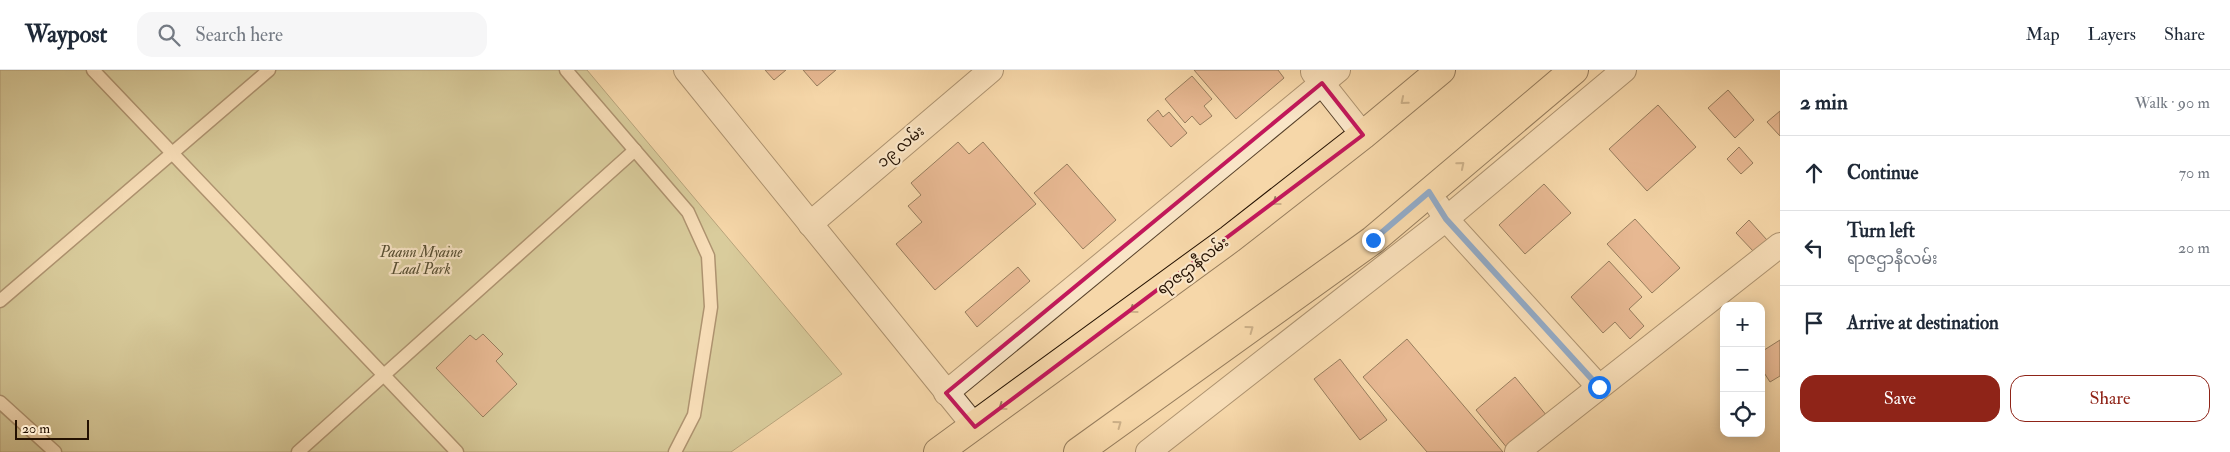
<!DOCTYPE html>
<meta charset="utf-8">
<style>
:root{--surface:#fff;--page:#f6f6f7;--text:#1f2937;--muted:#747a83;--line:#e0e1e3;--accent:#8f2418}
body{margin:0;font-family:"IM FELL Double Pica","Noto Sans Myanmar",serif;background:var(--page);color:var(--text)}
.controls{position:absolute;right:15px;bottom:15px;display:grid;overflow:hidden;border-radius:10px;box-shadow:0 2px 12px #0003}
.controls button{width:45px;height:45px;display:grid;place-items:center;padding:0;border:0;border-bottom:1px solid var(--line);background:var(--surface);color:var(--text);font:25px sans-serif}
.scale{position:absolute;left:15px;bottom:12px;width:74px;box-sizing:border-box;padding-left:5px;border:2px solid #241101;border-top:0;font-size:14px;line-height:18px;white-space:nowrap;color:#241101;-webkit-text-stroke:4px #f9e5c7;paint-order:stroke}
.stop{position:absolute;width:15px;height:15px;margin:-11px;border:4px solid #1a73e8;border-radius:50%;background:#fff}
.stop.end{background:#1a73e8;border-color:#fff;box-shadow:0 1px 5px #0008}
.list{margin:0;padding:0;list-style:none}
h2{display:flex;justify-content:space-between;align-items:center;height:65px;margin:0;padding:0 20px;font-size:21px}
h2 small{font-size:16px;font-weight:400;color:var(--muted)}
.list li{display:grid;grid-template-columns:32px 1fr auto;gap:15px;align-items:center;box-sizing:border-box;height:75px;padding:0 20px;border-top:1px solid var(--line)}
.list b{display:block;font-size:19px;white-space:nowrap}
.list p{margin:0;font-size:16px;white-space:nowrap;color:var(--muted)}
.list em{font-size:16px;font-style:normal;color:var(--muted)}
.actions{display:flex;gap:10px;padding:15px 20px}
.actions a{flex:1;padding:11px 0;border:1px solid var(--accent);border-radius:15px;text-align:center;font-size:18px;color:var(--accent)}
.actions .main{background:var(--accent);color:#fff}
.icon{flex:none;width:28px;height:28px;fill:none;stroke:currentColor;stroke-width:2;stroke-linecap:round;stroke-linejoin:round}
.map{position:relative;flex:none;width:1780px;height:382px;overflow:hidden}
header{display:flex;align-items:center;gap:30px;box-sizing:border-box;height:70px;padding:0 25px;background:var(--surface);border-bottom:1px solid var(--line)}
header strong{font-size:24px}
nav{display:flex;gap:28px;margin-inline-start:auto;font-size:18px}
.search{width:350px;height:45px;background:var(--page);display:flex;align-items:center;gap:12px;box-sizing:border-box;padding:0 18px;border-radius:15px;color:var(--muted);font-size:19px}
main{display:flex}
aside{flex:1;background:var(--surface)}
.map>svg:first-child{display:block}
.green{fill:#b7bf8c;stroke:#6e6846}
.building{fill:#d59275;stroke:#241101}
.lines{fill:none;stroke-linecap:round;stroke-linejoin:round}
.service-casing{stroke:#58422b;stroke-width:15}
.minor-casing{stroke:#58422b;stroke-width:26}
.primary-casing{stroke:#241101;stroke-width:30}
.service{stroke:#f9e5c7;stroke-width:12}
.minor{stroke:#f9e5c7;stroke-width:24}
.primary{stroke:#f6d7a9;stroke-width:28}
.oneway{stroke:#987e5d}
.route{stroke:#1a73e8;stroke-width:6}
.marked{fill:none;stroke:#c2185b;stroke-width:4;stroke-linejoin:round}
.labels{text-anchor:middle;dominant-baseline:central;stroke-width:4.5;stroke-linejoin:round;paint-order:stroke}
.street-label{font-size:15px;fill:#241101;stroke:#f9e5c7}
.park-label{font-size:15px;font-style:italic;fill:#574e32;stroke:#f9e5c7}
</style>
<header>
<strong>Waypost</strong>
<div class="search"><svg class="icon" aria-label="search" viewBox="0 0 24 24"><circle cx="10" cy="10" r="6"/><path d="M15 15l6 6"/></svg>Search here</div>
<nav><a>Map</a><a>Layers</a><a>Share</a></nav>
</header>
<main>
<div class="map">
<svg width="1780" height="382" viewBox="0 0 1780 382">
<rect width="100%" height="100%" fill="#f6d7a9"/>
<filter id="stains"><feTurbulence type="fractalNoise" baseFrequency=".004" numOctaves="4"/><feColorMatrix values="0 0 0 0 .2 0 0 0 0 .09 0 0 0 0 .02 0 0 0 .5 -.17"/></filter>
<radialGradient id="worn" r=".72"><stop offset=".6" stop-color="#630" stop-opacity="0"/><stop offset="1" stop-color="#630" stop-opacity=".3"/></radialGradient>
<path class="green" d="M0 0H587L842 304 731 382H0Z"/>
<g class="building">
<path d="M765 0H786L774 10Z"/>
<path d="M803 0H836L817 16Z"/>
<path d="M1194 0H1278L1284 8 1236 49Z"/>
<path d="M1192 6 1212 29 1204 36 1212 46 1200 55 1192 46 1185 53 1165 29Z"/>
<path d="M1728 20 1754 50 1735 68 1708 38Z"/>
<path d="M1658 35 1696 77 1647 121 1609 79Z"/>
<path d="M1158 40 1163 47 1169 42 1187 63 1171 77 1147 50Z"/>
<path d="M1780 41V66L1767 52Z"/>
<path d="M958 72 969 84 983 72 1036 134 935 220 896 174 922 152 908 136 921 125 911 113Z"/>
<path d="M1739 77 1753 93 1741 104 1727 89Z"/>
<path d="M1067 94 1116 150 1083 179 1034 123Z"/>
<path d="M1544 114 1571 143 1525 184 1499 155Z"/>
<path d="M1635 149 1680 198 1652 223 1607 174Z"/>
<path d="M1749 150 1767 170 1754 182 1736 163Z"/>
<path d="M1609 191 1642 227 1629 239 1644 256 1630 269 1615 252 1603 263 1571 227Z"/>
<path d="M1018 197 1030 211 977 257 965 242Z"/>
<path d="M483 264 503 284 496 291 517 314 483 347 436 298 470 265 476 270Z"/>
<path d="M1407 269 1503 382H1427L1363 307Z"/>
<path d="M1780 270V306L1770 312 1761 298V282Z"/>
<path d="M1340 289 1387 350 1360 370 1314 309Z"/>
<path d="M1515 307 1547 346 1508 379 1476 340Z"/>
</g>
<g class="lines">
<g class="service-casing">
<g id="service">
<path d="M93 0 457 382"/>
<path d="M566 0 688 142 708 186 711 237 694 345 675 382"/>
<path d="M0 231 269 0"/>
<path d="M0 332 55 382"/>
<path d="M298 382 635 80"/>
</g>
</g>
<g class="minor-casing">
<g id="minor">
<path d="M686 0 975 357"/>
<path d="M1313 2 1363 65"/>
<path d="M1438 136 1446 149 1599 317"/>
<path d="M810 154 991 0"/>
<path d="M946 323 1338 0"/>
<path d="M1148 382 1446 149 1624 0"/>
<path d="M1517 382 1780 175"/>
</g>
</g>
<g class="primary-casing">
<g id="primary">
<path d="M938 382 1230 169 1363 65 1441 0"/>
<path d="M1078 382 1373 170 1574 0"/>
</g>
</g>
<use href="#service" class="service"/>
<use href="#minor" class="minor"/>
<use href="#primary" class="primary"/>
</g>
<defs><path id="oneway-chevron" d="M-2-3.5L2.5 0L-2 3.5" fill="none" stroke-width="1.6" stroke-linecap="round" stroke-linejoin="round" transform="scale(1.25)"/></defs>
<g class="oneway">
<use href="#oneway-chevron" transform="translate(1404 31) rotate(140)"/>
<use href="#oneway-chevron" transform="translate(1461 95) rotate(-40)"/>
<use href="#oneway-chevron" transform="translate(1276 132) rotate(142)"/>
<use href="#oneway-chevron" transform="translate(1133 240) rotate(144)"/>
<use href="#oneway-chevron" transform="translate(1250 259) rotate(-36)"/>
<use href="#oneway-chevron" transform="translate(1002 337) rotate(144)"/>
<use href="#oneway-chevron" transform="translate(1118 354) rotate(-36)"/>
</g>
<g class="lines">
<path class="route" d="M1373 170 1429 122 1446 149 1599 317"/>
</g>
<path d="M0 0H1780V382H0ZM1322 13 1363 65 975 357 946 323Z" fill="#f6d7a9" fill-opacity=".55" fill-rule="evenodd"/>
<path class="marked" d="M1322 13 1363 65 975 357 946 323Z"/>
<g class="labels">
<g class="street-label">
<text transform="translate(901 77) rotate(-40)">၁၉ လမ်း</text>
<text transform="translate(1193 196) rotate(-37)">ရာဇဌာနီလမ်း</text>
</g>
<g class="park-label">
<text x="421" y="182">Paann Myaine<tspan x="421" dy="17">Laal Park</tspan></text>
</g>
</g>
<rect width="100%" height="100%" filter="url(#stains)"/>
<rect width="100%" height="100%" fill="url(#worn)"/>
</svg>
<div class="controls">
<button>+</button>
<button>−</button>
<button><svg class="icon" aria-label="locate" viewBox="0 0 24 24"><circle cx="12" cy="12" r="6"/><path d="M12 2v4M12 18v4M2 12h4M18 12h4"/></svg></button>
</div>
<div class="scale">20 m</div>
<div class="stop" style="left:1599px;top:317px"></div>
<div class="stop end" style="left:1373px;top:170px"></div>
</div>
<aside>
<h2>2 min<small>Walk · 90 m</small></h2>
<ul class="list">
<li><svg class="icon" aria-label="ahead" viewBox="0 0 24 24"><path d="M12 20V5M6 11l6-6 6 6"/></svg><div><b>Continue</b></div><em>70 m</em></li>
<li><svg class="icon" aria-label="left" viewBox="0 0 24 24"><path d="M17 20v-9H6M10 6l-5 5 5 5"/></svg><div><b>Turn left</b><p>ရာဇဌာနီလမ်း</p></div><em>20 m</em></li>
<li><svg class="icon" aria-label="arrive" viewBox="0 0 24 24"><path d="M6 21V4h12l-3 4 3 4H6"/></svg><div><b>Arrive at destination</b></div></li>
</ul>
<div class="actions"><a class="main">Save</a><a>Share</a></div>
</aside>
</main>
